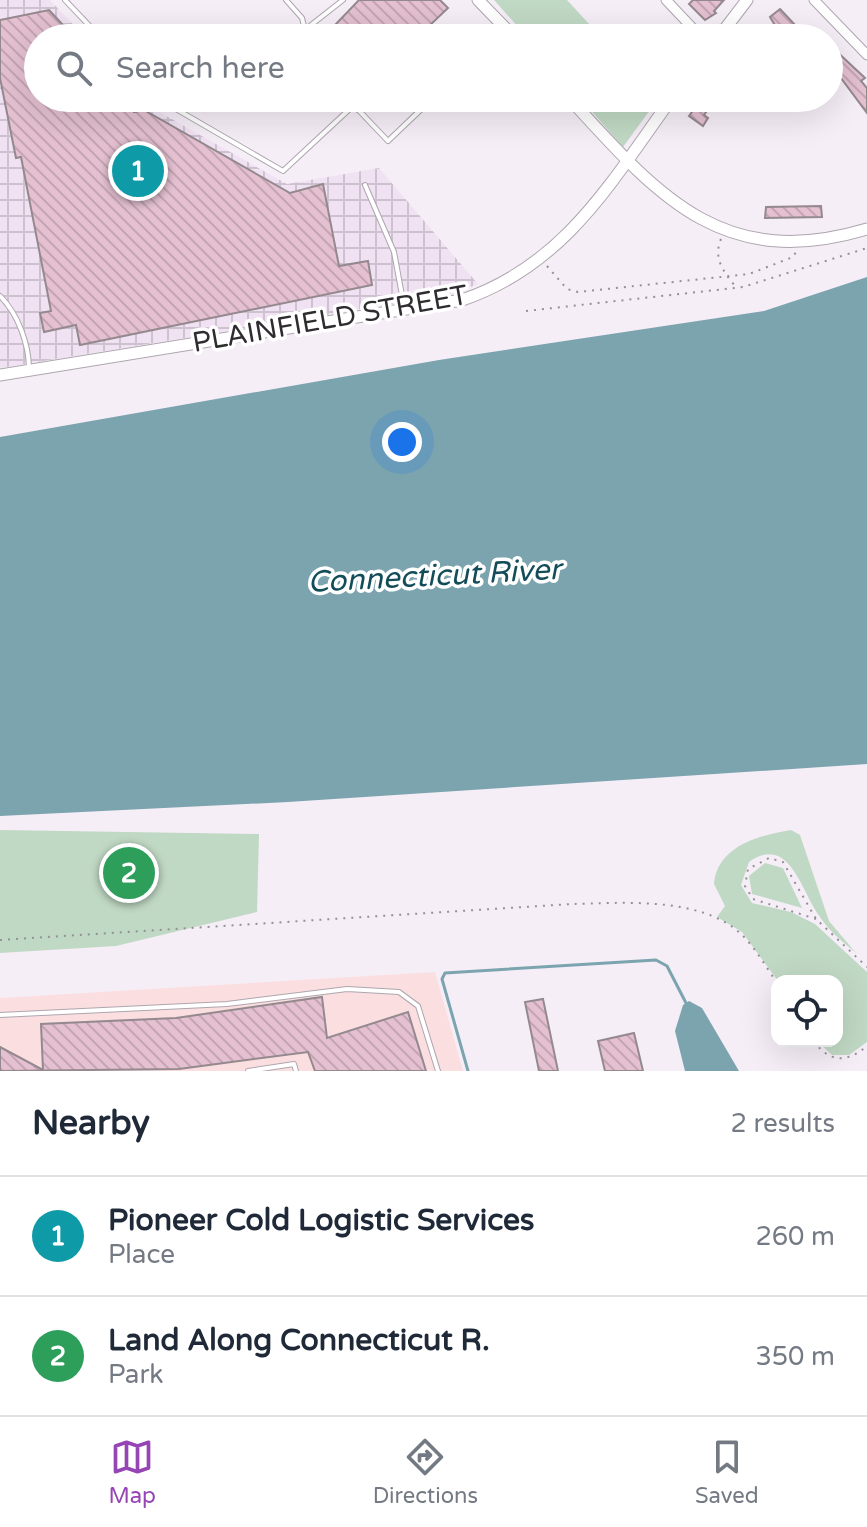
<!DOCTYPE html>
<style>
:root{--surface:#fff;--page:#f6f6f7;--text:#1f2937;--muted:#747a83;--line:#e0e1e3;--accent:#9645b5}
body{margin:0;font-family:"Varela Round",sans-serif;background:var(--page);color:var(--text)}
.controls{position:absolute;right:24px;bottom:24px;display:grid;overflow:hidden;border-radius:16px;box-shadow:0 8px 32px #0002}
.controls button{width:72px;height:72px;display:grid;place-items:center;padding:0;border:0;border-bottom:2px solid var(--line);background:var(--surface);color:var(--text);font:40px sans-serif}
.you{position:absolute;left:402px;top:442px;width:28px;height:28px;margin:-20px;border:6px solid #fff;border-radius:50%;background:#1a73e8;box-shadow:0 0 0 12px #1a73e833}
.badge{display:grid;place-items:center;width:52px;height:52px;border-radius:50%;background:var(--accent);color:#fff;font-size:26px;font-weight:700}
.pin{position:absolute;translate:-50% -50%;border:4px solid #fff;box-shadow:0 2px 8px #0006}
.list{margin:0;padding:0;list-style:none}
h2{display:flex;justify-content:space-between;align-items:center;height:104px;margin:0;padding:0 32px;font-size:34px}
h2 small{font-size:26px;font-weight:400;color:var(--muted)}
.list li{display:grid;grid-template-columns:52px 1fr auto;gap:24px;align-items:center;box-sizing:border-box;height:120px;padding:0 32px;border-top:2px solid var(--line)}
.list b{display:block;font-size:30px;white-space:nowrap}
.list p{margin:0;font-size:26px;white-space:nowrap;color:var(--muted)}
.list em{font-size:26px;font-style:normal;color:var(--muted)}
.icon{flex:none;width:44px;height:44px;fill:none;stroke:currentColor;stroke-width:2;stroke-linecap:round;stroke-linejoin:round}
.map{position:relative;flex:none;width:867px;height:1071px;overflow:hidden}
.search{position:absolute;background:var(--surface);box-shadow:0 8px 32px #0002;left:24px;right:24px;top:24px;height:88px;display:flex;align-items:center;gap:20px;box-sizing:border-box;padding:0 28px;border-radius:44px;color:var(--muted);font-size:30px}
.sheet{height:344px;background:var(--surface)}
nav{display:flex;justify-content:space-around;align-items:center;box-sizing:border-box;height:112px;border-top:2px solid var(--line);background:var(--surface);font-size:22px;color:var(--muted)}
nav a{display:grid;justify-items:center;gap:4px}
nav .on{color:var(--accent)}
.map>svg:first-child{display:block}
.commercial{fill:#fbdfe0}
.industrial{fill:url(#industrial-grid)}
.green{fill:#c0d9c4}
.water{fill:#7ca4af}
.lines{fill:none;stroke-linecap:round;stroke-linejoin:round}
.stream{stroke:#7ca4af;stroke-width:3}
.building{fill:url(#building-back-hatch);stroke:#94898e;stroke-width:2}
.service-casing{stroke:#aea6af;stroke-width:6}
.minor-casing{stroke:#aea6af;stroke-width:11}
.tertiary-casing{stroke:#aea6af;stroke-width:13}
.path{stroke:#958f96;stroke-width:2;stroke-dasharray:2 6;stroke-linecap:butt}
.service{stroke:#fff;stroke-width:4}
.minor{stroke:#fff;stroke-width:9}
.tertiary{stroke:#fff;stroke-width:11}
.labels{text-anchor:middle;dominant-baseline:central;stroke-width:7;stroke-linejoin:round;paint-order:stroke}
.street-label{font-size:28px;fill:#2f2c30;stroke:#fff}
.water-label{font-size:30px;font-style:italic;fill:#144d5a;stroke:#fff}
</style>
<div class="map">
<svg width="867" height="1071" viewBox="0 0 867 1071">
<defs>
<pattern id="industrial-grid" width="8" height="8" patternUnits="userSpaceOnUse" patternTransform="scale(2)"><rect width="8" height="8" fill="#f0e2f2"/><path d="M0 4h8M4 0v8" fill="none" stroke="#cec2d0"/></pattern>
<pattern id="building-back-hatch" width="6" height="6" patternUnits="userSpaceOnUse" patternTransform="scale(2)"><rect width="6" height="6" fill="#e4c0d1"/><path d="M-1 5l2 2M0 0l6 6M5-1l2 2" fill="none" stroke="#c4a5b4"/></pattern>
</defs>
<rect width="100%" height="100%" fill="#f6eef7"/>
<path class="commercial" d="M435 972 463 1071H0V998Z"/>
<path class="industrial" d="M0 0H50L86 38H38V98H144L154 109 287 184 379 168 478 284 454 294 0 368Z"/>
<g class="green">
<path d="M494 0H567L602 38H528Z"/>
<path d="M580 98H656L658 99 623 147Z"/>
<path d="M0 830 259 834 257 912 116 946 0 953Z"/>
<path d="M791 830 800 835 829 921 856 953C843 942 829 931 820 917 801 892 790 833 749 862L741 885 752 903 791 912 815 924 867 972V1042L849 1055H832L817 1041H837V981H778L742 932 717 917 725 906 714 884C717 846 760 835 791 830Z"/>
<path d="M765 863 783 868 802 908 752 894 749 876Z"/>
</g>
<g class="water">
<path d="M867 277V764L288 802 0 816V437L439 360 764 311Z"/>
<path d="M689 1001 702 1008 739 1071H685L675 1031 683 1005Z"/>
</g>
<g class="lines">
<path class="stream" d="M468 1071 442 979 445 973 656 960 667 966 686 1003"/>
</g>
<g class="building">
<path d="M359 0H440L448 8 429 26 439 38H341L333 27Z"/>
<path d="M693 0H724L714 11 716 13 705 20 689 4Z"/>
<path d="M780 9 798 28 787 36 782 30 779 32 770 17Z"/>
<path d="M49 10 75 38H38V98H131L134 112 144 110 290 193 323 184 339 266 368 261 372 285 80 345 76 325 44 332 40 313 51 311 21 157 16 158 0 78V20Z"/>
<path d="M834 49 865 78 861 81 867 88V113L829 62V53Z"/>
<path d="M702 98H716L704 115 708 118 703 126 689 116Z"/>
<path d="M821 206 822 217 765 218 766 207Z"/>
<path d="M322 997 327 1038 408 1012 426 1071H315L308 1052 179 1069 0 1071V1047L43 1070 41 1024 176 1018Z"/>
<path d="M543 999 558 1071H539L525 1002Z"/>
<path d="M634 1033 643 1071H605L598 1041Z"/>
</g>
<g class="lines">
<g class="service-casing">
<g id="service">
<path d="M65 0 101 38"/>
<path d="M286 0 302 18 307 38"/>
<path d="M306 29 343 0"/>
<path d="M496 38 504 30"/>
<path d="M157 98 283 171 354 105"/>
<path d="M347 98 388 141 433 98"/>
<path d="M358 110 360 98"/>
<path d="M365 185 394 252 404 306"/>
<path d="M0 296C18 314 29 344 29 369"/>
<path d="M0 1015 227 1004 347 989 399 992 418 1006 438 1071"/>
<path d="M248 1071 294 1064 296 1071"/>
</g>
</g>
<g class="minor-casing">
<g id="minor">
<path d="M666 0 702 38"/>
<path d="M814 0 867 55"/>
</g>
</g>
<g class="tertiary-casing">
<g id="tertiary">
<path d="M478 0 515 38"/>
<path d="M718 38 747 0"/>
<path d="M569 98C659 197 723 272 867 229"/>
<path d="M0 375 462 300C565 265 611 182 672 98"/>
</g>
</g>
<g class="path">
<path d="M721 239C713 258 723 271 735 286"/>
<path d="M547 266 567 289 578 292 749 274 793 257 797 250"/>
<path d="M526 311 743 287 867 248"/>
<path d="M816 919 753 899 745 886 748 869 769 858 783 862 816 919 867 967"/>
<path d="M0 940 571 904C621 903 699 896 740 933 755 947 766 967 777 983"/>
<path d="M814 1041C829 1063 847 1063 867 1046"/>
</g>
<use href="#service" class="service"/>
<use href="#minor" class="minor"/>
<use href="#tertiary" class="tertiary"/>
</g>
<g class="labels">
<g class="street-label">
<text transform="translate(330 319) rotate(-10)">PLAINFIELD STREET</text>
</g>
<g class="water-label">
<text transform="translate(434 576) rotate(-3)">Connecticut River</text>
</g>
</g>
</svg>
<div class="controls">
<button><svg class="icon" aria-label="locate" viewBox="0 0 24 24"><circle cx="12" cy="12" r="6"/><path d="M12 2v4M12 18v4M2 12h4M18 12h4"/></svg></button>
</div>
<div class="you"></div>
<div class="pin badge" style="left:138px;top:171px;background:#0f9aa8">1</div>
<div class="pin badge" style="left:129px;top:873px;background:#2e9e5b">2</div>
<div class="search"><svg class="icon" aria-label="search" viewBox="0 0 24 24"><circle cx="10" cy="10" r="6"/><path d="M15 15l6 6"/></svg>Search here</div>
</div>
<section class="sheet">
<h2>Nearby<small>2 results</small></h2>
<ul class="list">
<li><span class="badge" style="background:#0f9aa8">1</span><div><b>Pioneer Cold Logistic Services</b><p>Place</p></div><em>260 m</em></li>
<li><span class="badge" style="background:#2e9e5b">2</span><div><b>Land Along Connecticut R.</b><p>Park</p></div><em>350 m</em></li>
</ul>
</section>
<nav>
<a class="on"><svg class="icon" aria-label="map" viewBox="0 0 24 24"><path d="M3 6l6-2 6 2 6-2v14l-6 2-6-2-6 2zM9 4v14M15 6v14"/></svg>Map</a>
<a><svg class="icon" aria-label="directions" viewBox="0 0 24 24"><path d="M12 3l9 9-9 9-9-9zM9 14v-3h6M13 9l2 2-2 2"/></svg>Directions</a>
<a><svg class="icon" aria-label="saved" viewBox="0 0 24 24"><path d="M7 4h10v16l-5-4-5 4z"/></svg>Saved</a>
</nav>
